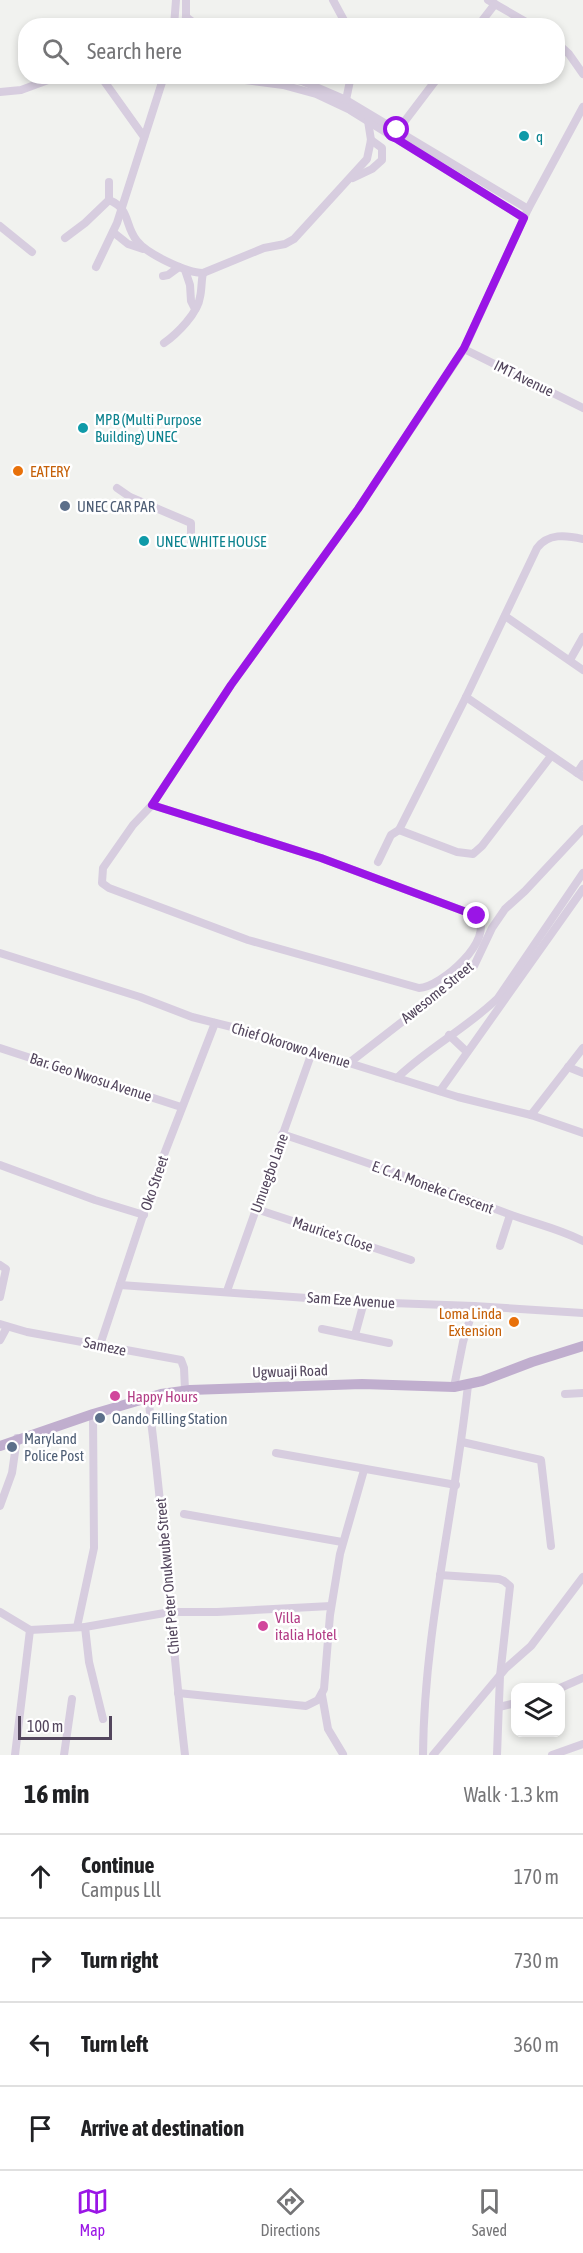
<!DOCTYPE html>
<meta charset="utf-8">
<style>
:root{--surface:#fff;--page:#f2f2f2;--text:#202124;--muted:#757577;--line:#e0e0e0;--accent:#9a15e6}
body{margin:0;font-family:"Asap Condensed",sans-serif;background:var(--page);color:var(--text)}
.controls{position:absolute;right:18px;bottom:18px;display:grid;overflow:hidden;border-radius:12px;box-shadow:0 3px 9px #0003}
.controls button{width:54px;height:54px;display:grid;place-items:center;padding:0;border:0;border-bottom:2px solid var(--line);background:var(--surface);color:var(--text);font:30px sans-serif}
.scale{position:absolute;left:18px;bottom:15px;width:94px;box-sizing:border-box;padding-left:6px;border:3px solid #53465d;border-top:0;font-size:16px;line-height:21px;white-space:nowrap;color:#53465d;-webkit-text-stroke:4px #fff;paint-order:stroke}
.stop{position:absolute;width:18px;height:18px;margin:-14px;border:4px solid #9a15e6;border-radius:50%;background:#fff}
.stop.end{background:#9a15e6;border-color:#fff;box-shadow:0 2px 6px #0008}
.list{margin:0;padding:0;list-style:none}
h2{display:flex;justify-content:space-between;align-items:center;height:78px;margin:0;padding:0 24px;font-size:26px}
h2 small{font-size:20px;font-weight:400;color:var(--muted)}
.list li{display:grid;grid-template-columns:39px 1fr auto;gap:18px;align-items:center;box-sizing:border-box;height:84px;padding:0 24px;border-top:2px solid var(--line)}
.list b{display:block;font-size:22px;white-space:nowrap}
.list p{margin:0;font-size:20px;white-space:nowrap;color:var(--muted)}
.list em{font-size:20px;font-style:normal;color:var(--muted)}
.icon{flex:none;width:33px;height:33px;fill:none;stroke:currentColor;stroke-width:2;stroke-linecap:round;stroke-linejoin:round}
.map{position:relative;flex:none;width:583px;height:1755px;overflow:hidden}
.search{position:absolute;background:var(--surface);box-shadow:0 3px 9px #0003;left:18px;right:18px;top:18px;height:66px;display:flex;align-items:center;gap:15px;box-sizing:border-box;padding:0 21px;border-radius:24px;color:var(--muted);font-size:22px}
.sheet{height:414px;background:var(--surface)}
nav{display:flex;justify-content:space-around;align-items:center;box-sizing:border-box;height:84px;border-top:2px solid var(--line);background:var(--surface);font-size:16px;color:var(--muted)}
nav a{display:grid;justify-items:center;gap:3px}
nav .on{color:var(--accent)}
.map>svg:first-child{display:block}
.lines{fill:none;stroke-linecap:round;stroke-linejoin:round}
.minor{stroke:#d7cddf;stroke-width:8}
.major{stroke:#c0aece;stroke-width:10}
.route{stroke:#9a15e6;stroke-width:8}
.culture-dot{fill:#0f9aa8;stroke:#fff;stroke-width:2}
.food-dot{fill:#e8710a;stroke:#fff;stroke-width:2}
.service-dot{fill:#5c6f8a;stroke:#fff;stroke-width:2}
.hotel-dot{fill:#d1479c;stroke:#fff;stroke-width:2}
.labels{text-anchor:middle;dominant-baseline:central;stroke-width:5;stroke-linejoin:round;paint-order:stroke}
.culture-label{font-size:15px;fill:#0d838f;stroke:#fff;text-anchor:start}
.street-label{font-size:15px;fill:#53465d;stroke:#fff}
.food-label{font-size:15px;fill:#c56008;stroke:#fff;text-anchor:start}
.service-label{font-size:15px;fill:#4e5e75;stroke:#fff;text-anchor:start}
.hotel-label{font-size:15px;fill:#b23c85;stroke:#fff;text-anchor:start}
</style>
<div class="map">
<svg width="583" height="1755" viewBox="0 0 583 1755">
<rect width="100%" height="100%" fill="#f1f2ef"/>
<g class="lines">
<g class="minor">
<path d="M333 0 347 26"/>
<path d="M488 0 533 26"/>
<path d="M186 17 198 26"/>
<path d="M174 26 176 0"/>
<path d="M186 26V0"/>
<path d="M478 26 495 4"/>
<path d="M558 44 569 54 583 74"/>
<path d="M91 76 104 81 144 137"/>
<path d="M215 76 283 85 316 94 350 110 524 218"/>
<path d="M278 76 302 81 346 100 528 209"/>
<path d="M0 92 21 90 59 76"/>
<path d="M346 100 351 76"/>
<path d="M395 134 439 76"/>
<path d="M353 178 372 169 382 160V148L371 140"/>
<path d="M109 182V200"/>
<path d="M0 226 32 252"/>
<path d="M113 232 128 244 143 249"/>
<path d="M65 238 85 223 109 200C131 209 124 225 137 241 147 254 187 273 203 273L264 248 285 244 294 239 367 159 371 140 368 121"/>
<path d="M96 267 117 223 164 76"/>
<path d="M185 270 190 285 191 301 195 309"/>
<path d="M163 276 168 275 179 267"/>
<path d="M164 343C177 334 198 313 200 297 202 289 201 282 203 273"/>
<path d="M464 349 583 408"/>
<path d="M117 488 130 497 191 523V542"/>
<path d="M505 616 583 670"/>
<path d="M570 660 583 637"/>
<path d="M466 697 583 777"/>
<path d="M577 773 583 764"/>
<path d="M152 805 321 858 477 916C496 939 441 987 419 988L248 940 109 888 102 883 103 868 133 825 152 805 231 685 358 509 464 349 528 209 583 107"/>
<path d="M399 830 457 852 473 854 482 846 551 756"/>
<path d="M378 862 391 835 399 830 466 697 537 548C548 533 566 535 583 539"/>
<path d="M0 953 140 997 192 1017 244 1030 311 1055 349 1063 458 1097 531 1115 583 1133"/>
<path d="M449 1035 467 1052"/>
<path d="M0 1048 181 1107"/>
<path d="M349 1063 474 966 492 928 505 909 525 891 583 829"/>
<path d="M568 1067 583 1073"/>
<path d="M397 1078C428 1048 467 1028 498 998L583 873"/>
<path d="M440 1091 583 889"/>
<path d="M531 1115 583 1048"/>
<path d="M282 1134C357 1159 432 1185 506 1213 532 1223 558 1228 583 1241"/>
<path d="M0 1165 95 1200 144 1215"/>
<path d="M256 1209 411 1260"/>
<path d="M500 1246 510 1215"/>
<path d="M0 1265 6 1269 0 1297"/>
<path d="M120 1285 364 1302 474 1306 583 1313"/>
<path d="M227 1291 311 1055"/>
<path d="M0 1324 27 1332 181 1360 184 1368 185 1390"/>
<path d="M322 1329 389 1343"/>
<path d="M355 1335 364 1302"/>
<path d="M0 1340 7 1327"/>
<path d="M100 1345 158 1170 215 1023"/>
<path d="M454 1387 463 1342 474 1306"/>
<path d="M565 1394 583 1393"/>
<path d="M148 1397C164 1516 171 1636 185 1755"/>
<path d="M462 1442 541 1460 551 1546"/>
<path d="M276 1453 456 1485"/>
<path d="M0 1506 12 1473 17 1438"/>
<path d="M184 1514 342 1542"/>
<path d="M440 1575 499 1579 504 1581 510 1586 500 1676 497 1755"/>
<path d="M0 1612 30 1630 85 1627 170 1612H217L331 1606"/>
<path d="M77 1627 94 1548 93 1414"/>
<path d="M85 1627 89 1662 103 1719"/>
<path d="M560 1688 583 1678"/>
<path d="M178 1693 306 1706 318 1700 324 1689 330 1615 340 1554 364 1470"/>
<path d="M322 1695 328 1729 343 1754"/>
<path d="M499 1707 516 1703"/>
<path d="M15 1755 30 1630"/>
<path d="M64 1755 72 1699"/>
<path d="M423 1755C424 1630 455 1509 468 1385"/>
<path d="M433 1755 506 1668 531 1646 583 1577"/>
<path d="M552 1755 583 1744"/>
</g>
<path class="major" d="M0 1446 93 1414 161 1394 190 1390 362 1384 454 1387 482 1381 532 1362 583 1346"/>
</g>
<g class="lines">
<path class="route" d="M397 130 392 136 524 218 464 348 358 509 231 685 152 805 321 858 477 916"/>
</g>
<g class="culture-dot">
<circle cx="524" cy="136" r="6"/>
<circle cx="83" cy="428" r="6"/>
<circle cx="144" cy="541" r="6"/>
</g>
<g class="food-dot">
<circle cx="18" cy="471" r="6"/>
<circle cx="514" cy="1322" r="6"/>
</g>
<g class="service-dot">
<circle cx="65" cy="506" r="6"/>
<circle cx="100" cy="1418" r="6"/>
<circle cx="12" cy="1447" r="6"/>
</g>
<g class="hotel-dot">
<circle cx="115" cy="1396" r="6"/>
<circle cx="263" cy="1626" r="6"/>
</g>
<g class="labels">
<g class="culture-label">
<text x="536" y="136">q</text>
<text x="95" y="419">MPB (Multi Purpose<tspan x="95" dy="17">Building) UNEC</tspan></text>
<text x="156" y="541">UNEC WHITE HOUSE</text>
</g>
<g class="street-label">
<text transform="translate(524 378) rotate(26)">IMT Avenue</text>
<text transform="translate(437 992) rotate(-39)">Awesome Street</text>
<text transform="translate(291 1045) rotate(17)">Chief Okorowo Avenue</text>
<text transform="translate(91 1077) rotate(18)">Bar. Geo Nwosu Avenue</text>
<text transform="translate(269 1173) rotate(-70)">Umuegbo Lane</text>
<text transform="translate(154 1183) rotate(-71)">Oko Street</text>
<text transform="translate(433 1187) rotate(20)">E. C. A. Moneke Crescent</text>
<text transform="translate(333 1234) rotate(18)">Maurice's Close</text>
<text transform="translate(351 1300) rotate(4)">Sam Eze Avenue</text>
<text transform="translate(105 1346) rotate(12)">Sameze</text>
<text transform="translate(290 1371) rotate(-2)">Ugwuaji Road</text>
<text transform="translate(167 1576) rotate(-95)">Chief Peter Onukwube Street</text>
</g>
<g class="food-label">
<text x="30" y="471">EATERY</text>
<text x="502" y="1313" text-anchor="end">Loma Linda<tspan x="502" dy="17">Extension</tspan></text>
</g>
<g class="service-label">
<text x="77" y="506">UNEC CAR PAR</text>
<text x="112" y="1418">Oando Filling Station</text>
<text x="24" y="1438">Maryland<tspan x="24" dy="17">Police Post</tspan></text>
</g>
<g class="hotel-label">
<text x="127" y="1396">Happy Hours</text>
<text x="275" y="1617">Villa<tspan x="275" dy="17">italia Hotel</tspan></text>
</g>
</g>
</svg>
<div class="controls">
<button><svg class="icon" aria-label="layers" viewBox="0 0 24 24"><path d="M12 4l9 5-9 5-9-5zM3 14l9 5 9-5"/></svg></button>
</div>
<div class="scale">100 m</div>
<div class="stop" style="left:397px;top:130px"></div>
<div class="stop end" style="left:477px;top:916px"></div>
<div class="search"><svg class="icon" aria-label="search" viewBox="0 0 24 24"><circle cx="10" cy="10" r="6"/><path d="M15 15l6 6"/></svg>Search here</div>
</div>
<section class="sheet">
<h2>16 min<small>Walk · 1.3 km</small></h2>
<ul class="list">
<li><svg class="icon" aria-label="ahead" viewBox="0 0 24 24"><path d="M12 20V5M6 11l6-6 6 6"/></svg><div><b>Continue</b><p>Campus Lll</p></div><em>170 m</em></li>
<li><svg class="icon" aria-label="right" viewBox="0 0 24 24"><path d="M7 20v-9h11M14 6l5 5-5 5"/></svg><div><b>Turn right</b></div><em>730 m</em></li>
<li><svg class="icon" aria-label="left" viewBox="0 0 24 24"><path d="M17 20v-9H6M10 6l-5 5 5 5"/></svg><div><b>Turn left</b></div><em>360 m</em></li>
<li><svg class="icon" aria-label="arrive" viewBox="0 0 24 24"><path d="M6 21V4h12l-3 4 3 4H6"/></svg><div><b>Arrive at destination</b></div></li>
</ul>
</section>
<nav>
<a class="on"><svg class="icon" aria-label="map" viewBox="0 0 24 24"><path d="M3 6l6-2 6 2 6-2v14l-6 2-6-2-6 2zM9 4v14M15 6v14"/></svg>Map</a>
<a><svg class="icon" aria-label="directions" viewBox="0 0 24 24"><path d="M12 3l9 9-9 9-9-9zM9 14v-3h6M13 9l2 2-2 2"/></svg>Directions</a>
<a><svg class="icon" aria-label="saved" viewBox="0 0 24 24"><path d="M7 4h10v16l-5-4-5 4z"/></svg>Saved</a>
</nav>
